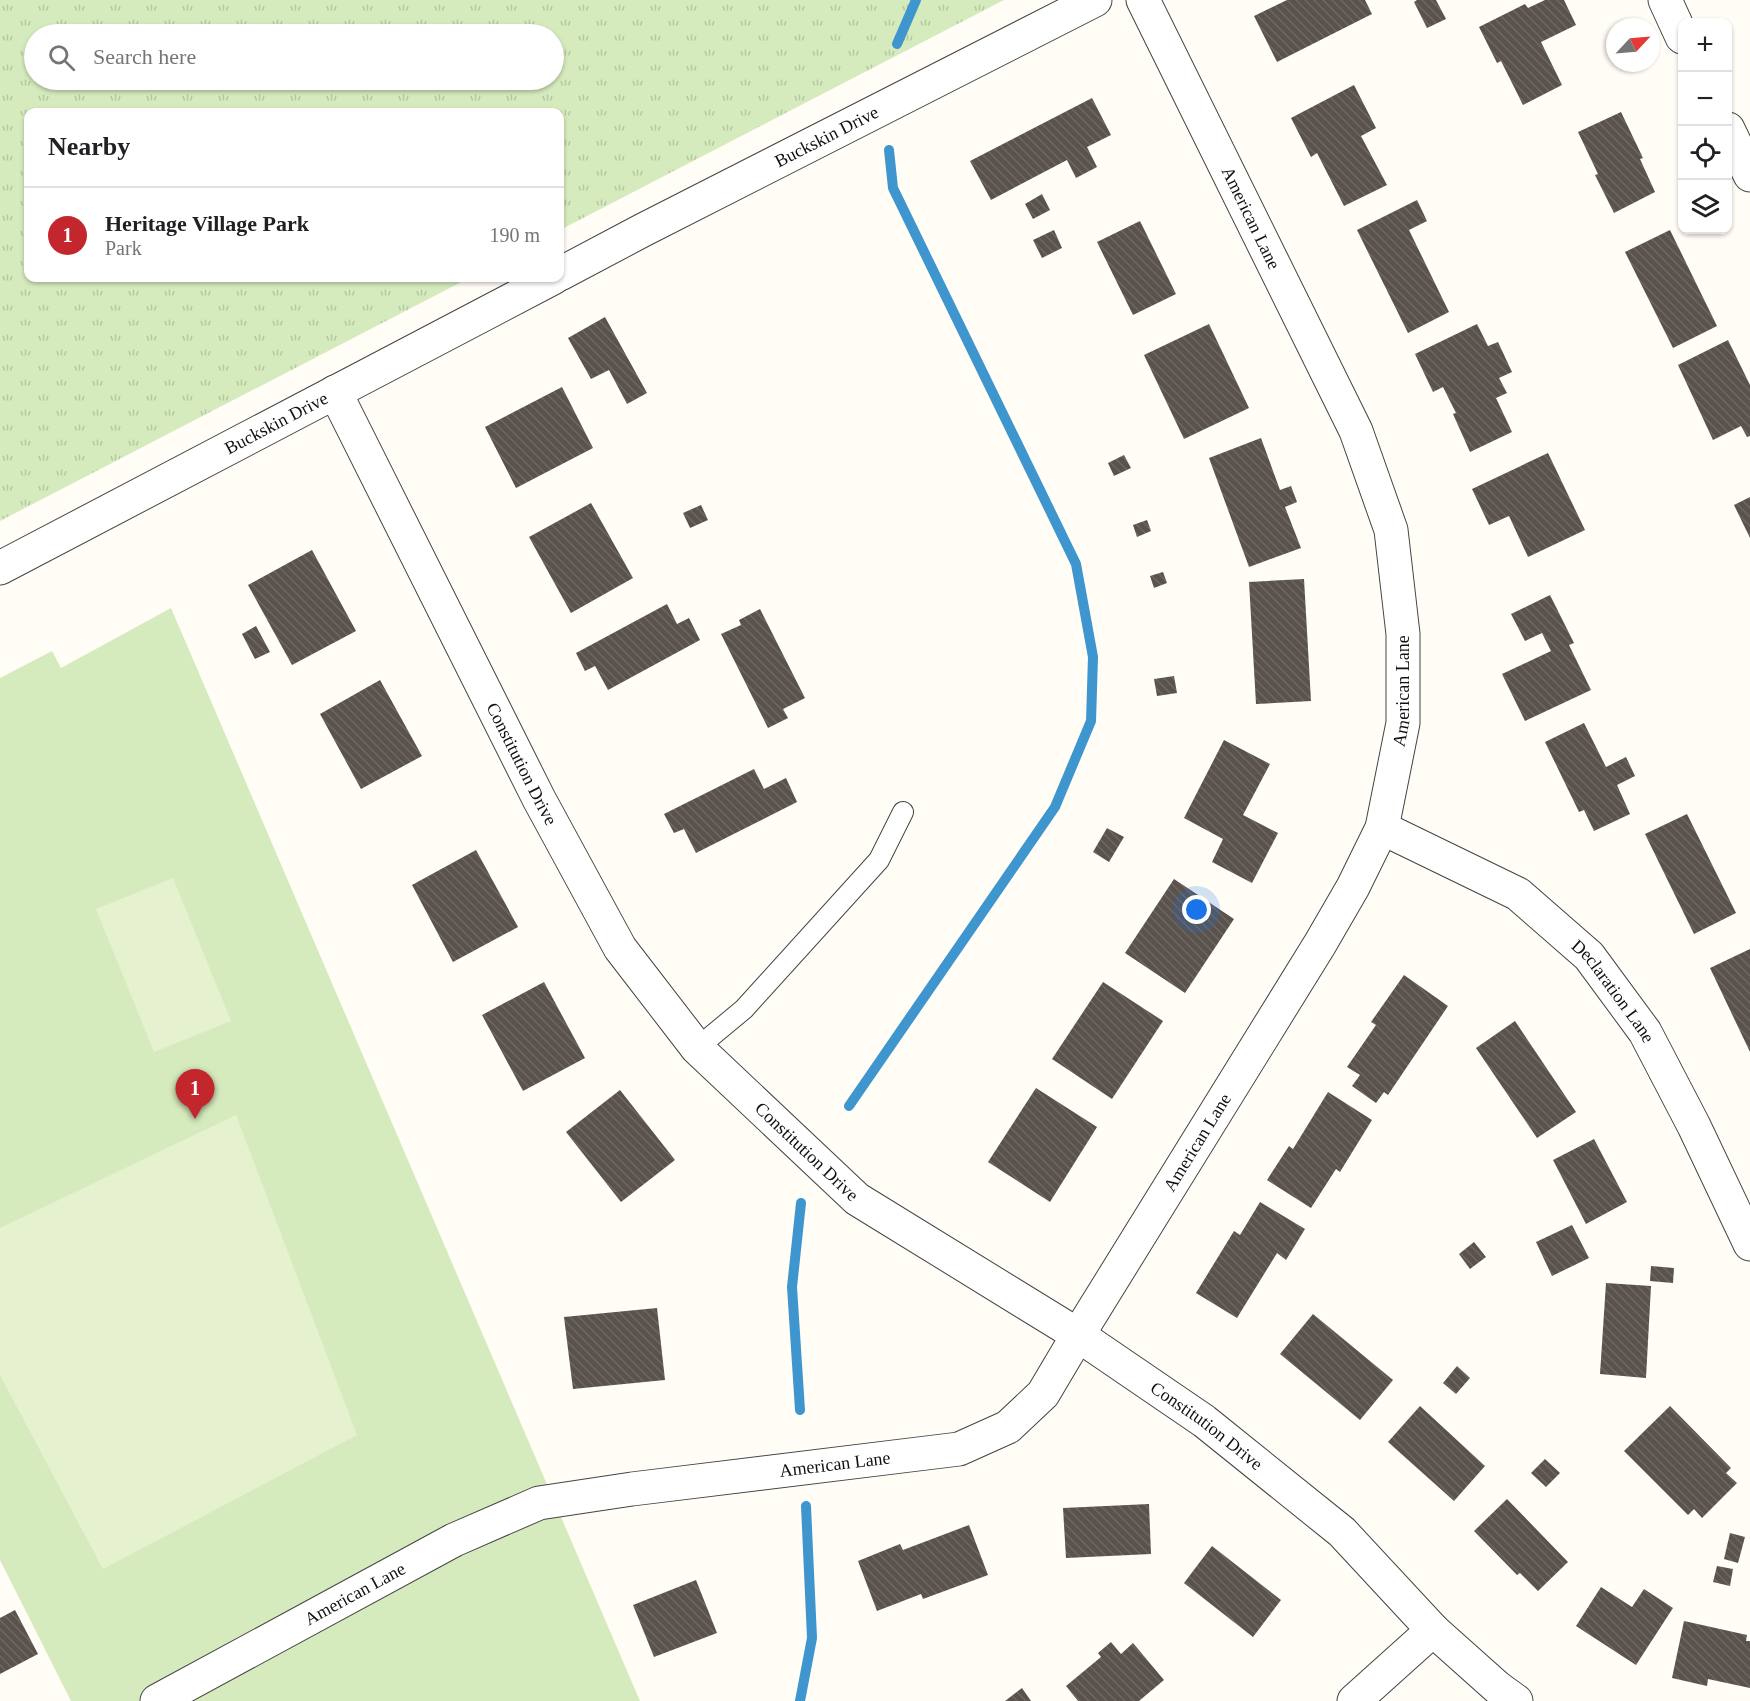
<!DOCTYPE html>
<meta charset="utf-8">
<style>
:root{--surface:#fff;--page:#f2f2f2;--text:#202124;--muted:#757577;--line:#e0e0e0;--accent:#c4262e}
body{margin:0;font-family:Georgia,serif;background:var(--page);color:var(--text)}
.controls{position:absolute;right:18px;top:18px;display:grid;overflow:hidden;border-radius:12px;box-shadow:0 2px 4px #0004}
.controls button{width:54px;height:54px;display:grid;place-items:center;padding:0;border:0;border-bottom:2px solid var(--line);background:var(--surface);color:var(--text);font:30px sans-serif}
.compass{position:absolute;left:1606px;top:18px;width:54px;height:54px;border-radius:50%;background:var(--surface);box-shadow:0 2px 4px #0004;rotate:64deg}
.you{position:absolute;left:1197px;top:910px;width:21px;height:21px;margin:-15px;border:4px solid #fff;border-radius:50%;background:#1a73e8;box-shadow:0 0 0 9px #1a73e833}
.badge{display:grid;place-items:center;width:39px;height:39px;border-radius:50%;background:var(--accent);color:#fff;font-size:20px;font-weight:700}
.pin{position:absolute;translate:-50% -50px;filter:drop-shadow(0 2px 3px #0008)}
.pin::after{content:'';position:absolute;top:32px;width:21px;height:18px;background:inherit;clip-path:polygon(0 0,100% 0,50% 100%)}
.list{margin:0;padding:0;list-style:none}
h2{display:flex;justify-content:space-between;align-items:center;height:78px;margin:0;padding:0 24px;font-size:26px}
h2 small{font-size:20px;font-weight:400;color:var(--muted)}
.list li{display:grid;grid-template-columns:39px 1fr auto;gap:18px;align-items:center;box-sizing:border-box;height:96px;padding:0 24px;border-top:2px solid var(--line)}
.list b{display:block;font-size:22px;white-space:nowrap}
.list p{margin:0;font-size:20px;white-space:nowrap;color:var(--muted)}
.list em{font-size:20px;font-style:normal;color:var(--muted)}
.icon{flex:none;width:33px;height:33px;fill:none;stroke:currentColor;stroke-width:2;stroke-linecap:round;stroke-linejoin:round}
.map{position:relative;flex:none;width:1750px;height:1701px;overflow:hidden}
.search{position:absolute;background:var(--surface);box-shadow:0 2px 4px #0004;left:24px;top:24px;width:540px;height:66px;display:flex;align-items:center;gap:15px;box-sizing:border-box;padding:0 21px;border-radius:33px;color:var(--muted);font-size:22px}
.panel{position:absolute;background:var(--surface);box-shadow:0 2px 4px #0004;left:24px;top:108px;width:540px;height:174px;border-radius:12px}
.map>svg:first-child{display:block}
.grass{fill:url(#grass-tufts);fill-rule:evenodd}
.park{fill:#d5ebbd}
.pitch{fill:#e6f2cf}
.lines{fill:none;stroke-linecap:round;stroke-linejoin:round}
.stream{stroke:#3f96cf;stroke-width:10}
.building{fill:url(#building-back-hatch)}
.lane-casing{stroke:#444;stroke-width:22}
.street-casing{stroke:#444;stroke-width:35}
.lane{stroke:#fff;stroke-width:20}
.street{stroke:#fff;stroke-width:33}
.labels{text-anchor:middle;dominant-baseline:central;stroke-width:6;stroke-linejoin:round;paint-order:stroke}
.street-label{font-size:18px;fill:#111;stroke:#fff}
</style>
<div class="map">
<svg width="1750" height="1701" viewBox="0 0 1750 1701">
<defs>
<pattern id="grass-tufts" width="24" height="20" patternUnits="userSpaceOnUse" patternTransform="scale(1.5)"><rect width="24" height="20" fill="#d5ebbd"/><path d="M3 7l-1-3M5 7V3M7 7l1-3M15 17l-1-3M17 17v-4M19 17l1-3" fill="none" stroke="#b6c8a1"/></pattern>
<pattern id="building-back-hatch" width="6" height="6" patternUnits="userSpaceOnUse" patternTransform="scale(1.5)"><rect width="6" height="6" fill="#5a524d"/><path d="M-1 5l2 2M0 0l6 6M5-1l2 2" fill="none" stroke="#6d6662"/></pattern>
</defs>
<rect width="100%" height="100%" fill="#fffdf5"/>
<path class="grass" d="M0 0H1004L560 230V112H28V278H469L0 521ZM34 34H554V80H34Z"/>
<path class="park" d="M171 608 640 1701H71L0 1560V678L52 651 61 668Z"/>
<g class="pitch">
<path d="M173 878 231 1021 154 1052 96 909Z"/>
<path d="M236 1115 357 1435 103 1569 0 1375V1228Z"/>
</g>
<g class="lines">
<g class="stream">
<path d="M897 44 916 0"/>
<path d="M849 1106 1055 807 1091 721 1093 657 1076 564 893 188 889 150"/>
<path d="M800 1410 792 1287 801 1203"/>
<path d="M800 1701 812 1638 806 1506"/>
</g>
</g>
<g class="building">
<path d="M1287 0H1365L1372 14 1277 62 1254 16Z"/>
<path d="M1417 0H1436L1446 19 1427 28 1414 2Z"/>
<path d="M1545 0H1564L1576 25 1541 42 1562 85 1523 105 1501 61 1497 63 1479 27 1525 4 1528 8Z"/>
<path d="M1354 85 1376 128 1361 136 1387 185 1344 206 1317 153 1311 157 1291 118Z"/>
<path d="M1092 98 1111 135 1087 147 1097 167 1076 178 1067 160 991 200 970 161Z"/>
<path d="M1621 112 1643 158 1640 159 1655 192 1614 213 1595 175 1598 174 1578 132Z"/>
<path d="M1042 194 1050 210 1033 219 1025 204Z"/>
<path d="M1417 200 1427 221 1409 230 1449 312 1408 333 1357 230Z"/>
<path d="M1140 221 1176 294 1133 315 1097 242Z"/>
<path d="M1054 230 1062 248 1042 258 1033 240Z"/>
<path d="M1670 230 1717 326 1673 348 1625 252Z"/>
<path d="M605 317 647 393 627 404 609 370 591 379 568 338Z"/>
<path d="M1209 324 1249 408 1184 439 1144 355Z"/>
<path d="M1477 324 1488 346 1498 342 1512 372 1499 378 1507 393 1496 398 1512 432 1470 452 1453 414 1456 413 1443 387 1433 392 1415 354Z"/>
<path d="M1728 340 1750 385V436L1747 437 1741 426 1713 440 1678 365Z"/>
<path d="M562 387 593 448 516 488 485 427Z"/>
<path d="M1261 438 1280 490 1291 486 1297 502 1285 507 1301 548 1249 567 1209 458Z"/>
<path d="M1548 453 1585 530 1528 557 1509 516 1489 525 1472 489Z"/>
<path d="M1124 455 1131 468 1114 476 1108 463Z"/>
<path d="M1750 497V538L1734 505Z"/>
<path d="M591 503 633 578 571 613 529 537Z"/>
<path d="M701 505 708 520 690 528 683 513Z"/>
<path d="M1147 520 1151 531 1137 537 1133 525Z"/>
<path d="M312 550 356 631 292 665 248 585Z"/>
<path d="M1163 572 1167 583 1154 588 1150 576Z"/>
<path d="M1304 579 1311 701 1256 704 1249 582Z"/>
<path d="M1550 595 1574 643 1569 645 1591 690 1525 721 1502 674 1551 651 1542 633 1525 641 1511 614Z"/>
<path d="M667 604 677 624 689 618 700 640 608 690 595 666 585 671 576 653Z"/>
<path d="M760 609 805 698 783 709 788 718 768 728 721 634 741 625 739 620Z"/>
<path d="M256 626 270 652 255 659 242 634Z"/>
<path d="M1174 676 1177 693 1157 696 1154 679Z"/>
<path d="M380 680 422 756 361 789 320 714Z"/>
<path d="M1584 723 1606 767 1626 757 1635 776 1617 785 1630 814 1594 831 1584 810 1579 812 1545 742Z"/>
<path d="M1224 740 1270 764 1243 815 1278 833 1252 883 1212 862 1223 839 1184 818Z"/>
<path d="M754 769 764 789 786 778 797 802 696 853 684 829 674 833 664 814Z"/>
<path d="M1687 814 1736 913 1694 934 1645 834Z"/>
<path d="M1107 828 1124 837 1109 862 1093 852Z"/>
<path d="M476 850 518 927 453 962 412 885Z"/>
<path d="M1174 879 1234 919 1185 993 1125 953Z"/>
<path d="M1750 949V1052L1710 968Z"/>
<path d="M1404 975 1448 1006 1388 1095 1384 1092 1376 1103 1352 1086 1360 1075 1347 1067 1376 1025 1371 1022Z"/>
<path d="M544 982 585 1058 523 1091 482 1015Z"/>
<path d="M1103 982 1163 1021 1112 1099 1052 1059Z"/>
<path d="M1515 1021 1576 1112 1537 1138 1476 1048Z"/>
<path d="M1036 1088 1097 1127 1050 1202 988 1162Z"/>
<path d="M620 1090 675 1160 621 1202 566 1132Z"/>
<path d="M1328 1092 1372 1120 1340 1172 1336 1169 1311 1208 1267 1180 1289 1146 1293 1149Z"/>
<path d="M1594 1139 1627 1202 1586 1224 1553 1160Z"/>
<path d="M1260 1202 1305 1229 1286 1260 1277 1253 1237 1318 1196 1293 1234 1231 1240 1235Z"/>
<path d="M1572 1225 1589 1258 1552 1276 1536 1242Z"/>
<path d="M1474 1242 1486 1257 1470 1269 1459 1254Z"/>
<path d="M1651 1266 1674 1268 1673 1283 1650 1281Z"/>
<path d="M1606 1283 1651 1286 1646 1378 1600 1374Z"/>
<path d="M657 1308 665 1380 573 1389 564 1317Z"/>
<path d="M1313 1314 1393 1380 1360 1420 1280 1354Z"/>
<path d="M1457 1366 1470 1378 1456 1394 1443 1383Z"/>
<path d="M1420 1406 1485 1466 1454 1501 1388 1442Z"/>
<path d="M1670 1406 1731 1468 1726 1473 1737 1483 1702 1518 1694 1509 1688 1515 1624 1451Z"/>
<path d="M1545 1459 1560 1473 1546 1487 1531 1473Z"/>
<path d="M1507 1499 1568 1562 1538 1591 1520 1573 1517 1575 1474 1531Z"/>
<path d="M1149 1504 1151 1554 1066 1558 1063 1508Z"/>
<path d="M969 1525 988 1575 923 1599 921 1594 877 1611 858 1561 900 1544 903 1550Z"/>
<path d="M1730 1533 1745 1537 1738 1563 1724 1559Z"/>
<path d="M1212 1546 1281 1600 1253 1637 1184 1583Z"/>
<path d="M1717 1566 1733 1569 1730 1586 1713 1582Z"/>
<path d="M696 1580 717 1633 654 1657 633 1605Z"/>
<path d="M1601 1587 1632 1607 1644 1589 1673 1608 1636 1665 1576 1626Z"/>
<path d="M15 1610 38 1654 0 1674V1618Z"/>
<path d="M1684 1621 1747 1635 1746 1641H1750V1688L1708 1679 1707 1686 1672 1678Z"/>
<path d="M1111 1642 1121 1654 1133 1643 1164 1680 1139 1701H1078L1066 1686 1101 1657 1098 1653Z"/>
<path d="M1022 1688 1031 1701H1005Z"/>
</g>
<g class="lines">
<g class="lane-casing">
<path id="lane" d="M697 1048 744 1009 879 860 903 812"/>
</g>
<g class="street-casing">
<g id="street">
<path d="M1665 0 1682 37"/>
<path d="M1728 129 1750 175"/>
<path id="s1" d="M560 274 643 230 1095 0"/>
<path id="s2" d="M335 392 539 799 620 948 697 1048 857 1199 1078 1335 1204 1421 1342 1532 1433 1630 1498 1688 1516 1701"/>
<path id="s3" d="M0 568 553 278"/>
<path id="s4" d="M1382 828 1518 894 1589 956 1645 1032 1694 1126 1750 1244"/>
<path id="s5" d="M157 1701 454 1540 539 1503 632 1489 959 1449 1008 1427 1043 1394 1078 1335 1320 944 1353 887 1382 828 1403 723V634L1391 530 1356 431 1143 0"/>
<path d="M1354 1701 1433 1630"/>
</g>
</g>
<use href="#lane" class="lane"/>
<use href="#street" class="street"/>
</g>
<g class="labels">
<g class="street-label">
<text stroke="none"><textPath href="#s1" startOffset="300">Buckskin Drive</textPath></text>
<text transform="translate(1251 218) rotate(64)">American Lane</text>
<text stroke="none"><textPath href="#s3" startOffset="312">Buckskin Drive</textPath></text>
<text stroke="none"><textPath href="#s5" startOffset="1755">American Lane</textPath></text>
<text stroke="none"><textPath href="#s2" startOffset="416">Constitution Drive</textPath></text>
<text stroke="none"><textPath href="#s4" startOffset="288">Declaration Lane</textPath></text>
<text stroke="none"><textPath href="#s5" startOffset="1251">American Lane</textPath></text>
<text stroke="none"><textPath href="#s2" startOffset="902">Constitution Drive</textPath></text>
<text stroke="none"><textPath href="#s2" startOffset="1388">Constitution Drive</textPath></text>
<text stroke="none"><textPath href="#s5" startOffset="729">American Lane</textPath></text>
<text stroke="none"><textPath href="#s5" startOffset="225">American Lane</textPath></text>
</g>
</g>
</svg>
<div class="controls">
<button>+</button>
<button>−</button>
<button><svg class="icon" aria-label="locate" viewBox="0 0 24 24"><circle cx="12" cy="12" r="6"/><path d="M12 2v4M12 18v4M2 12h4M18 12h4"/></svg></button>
<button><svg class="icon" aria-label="layers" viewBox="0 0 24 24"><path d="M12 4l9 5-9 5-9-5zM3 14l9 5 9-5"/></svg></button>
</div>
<svg class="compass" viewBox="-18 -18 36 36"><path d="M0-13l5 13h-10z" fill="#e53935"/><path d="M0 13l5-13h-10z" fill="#757577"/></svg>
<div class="you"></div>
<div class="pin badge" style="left:195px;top:1119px">1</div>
<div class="search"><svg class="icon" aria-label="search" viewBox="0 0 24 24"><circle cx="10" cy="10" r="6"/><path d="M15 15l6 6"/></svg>Search here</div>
<section class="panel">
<h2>Nearby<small></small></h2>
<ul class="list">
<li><span class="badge">1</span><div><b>Heritage Village Park</b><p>Park</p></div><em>190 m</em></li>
</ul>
</section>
</div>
